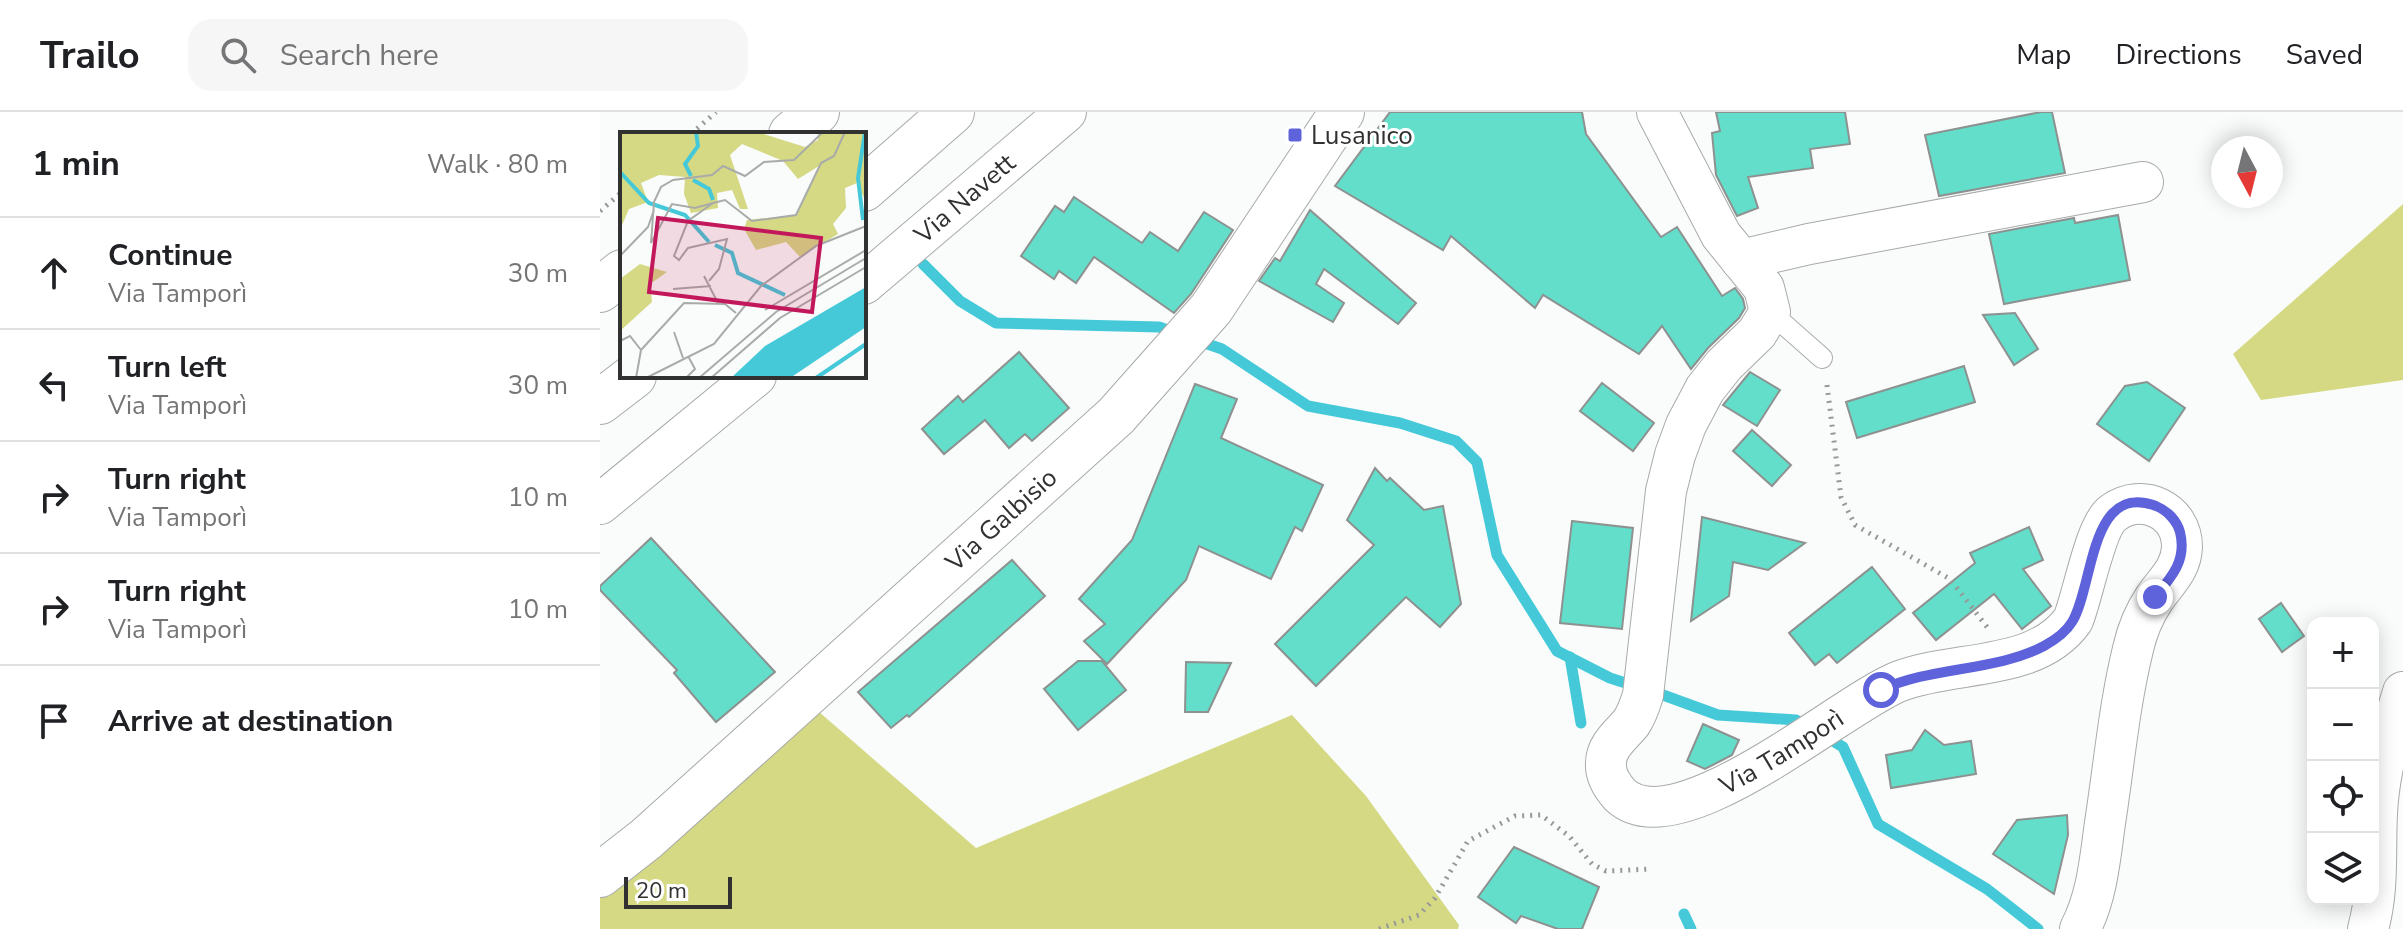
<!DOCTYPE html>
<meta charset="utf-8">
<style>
:root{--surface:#fff;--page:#f6f6f6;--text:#202124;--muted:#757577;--line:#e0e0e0}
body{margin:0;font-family:"Nunito Sans",sans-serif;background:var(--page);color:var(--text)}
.controls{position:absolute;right:24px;bottom:24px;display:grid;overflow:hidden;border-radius:16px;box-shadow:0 4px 20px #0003}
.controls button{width:72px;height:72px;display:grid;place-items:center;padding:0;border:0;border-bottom:2px solid var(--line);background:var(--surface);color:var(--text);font:40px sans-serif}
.compass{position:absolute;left:1611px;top:24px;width:72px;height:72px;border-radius:50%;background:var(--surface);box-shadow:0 4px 20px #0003;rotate:173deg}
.scale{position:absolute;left:24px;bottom:20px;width:108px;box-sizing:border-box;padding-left:8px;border:4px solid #303130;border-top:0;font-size:22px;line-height:28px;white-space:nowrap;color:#303130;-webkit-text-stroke:6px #fff;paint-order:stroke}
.stop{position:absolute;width:24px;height:24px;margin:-18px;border:6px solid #5e62db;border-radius:50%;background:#fff}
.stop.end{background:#5e62db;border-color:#fff;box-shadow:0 2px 8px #0008}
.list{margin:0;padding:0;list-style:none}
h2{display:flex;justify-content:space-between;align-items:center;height:104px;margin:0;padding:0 32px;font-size:34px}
h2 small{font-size:26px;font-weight:400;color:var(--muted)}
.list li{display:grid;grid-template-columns:52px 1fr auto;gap:24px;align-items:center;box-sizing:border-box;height:112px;padding:0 32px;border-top:2px solid var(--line)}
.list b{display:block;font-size:30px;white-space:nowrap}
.list p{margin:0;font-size:26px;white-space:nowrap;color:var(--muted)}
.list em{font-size:26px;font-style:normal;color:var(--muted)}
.icon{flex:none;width:44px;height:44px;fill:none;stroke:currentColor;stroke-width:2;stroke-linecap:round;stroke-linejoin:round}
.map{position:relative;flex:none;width:1803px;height:817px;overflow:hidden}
header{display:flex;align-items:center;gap:48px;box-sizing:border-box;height:112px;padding:0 40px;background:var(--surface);border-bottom:2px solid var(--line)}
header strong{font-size:38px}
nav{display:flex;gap:44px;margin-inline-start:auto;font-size:28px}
.search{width:560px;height:72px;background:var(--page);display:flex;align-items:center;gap:20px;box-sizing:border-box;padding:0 28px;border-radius:24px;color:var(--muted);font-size:30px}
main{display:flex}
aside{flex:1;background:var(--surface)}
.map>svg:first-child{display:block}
.green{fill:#d5d984}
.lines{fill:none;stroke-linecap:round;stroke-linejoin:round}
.stream{stroke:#45c9d8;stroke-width:11}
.building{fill:#63decb;stroke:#8d9190;stroke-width:2}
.service-casing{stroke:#a8aba9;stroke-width:22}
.minor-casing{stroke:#a8aba9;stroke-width:42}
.tertiary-casing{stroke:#a8aba9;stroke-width:46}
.motorway-casing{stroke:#a8aba9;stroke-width:46}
.path{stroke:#979997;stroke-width:5;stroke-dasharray:2 6;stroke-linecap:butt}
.service{stroke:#fff;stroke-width:20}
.minor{stroke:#fff;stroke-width:40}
.tertiary{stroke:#fff;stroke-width:44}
.motorway{stroke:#fff;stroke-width:44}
.route{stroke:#5e62db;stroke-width:10}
.poi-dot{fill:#5e62db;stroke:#fff;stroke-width:3}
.labels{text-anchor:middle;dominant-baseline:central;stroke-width:6;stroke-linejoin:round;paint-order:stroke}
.poi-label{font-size:26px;fill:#303130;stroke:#fff;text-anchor:start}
.street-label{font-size:26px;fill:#303130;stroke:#fff}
.inset-river{fill:none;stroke:#45c9d8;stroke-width:4}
.inset-road{fill:none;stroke:#a9aba9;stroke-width:2}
.view{fill:#c2185b;fill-opacity:0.15;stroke:#c2185b;stroke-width:4}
.inset-edge{fill:none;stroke:#303130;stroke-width:4}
</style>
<header>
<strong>Trailo</strong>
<div class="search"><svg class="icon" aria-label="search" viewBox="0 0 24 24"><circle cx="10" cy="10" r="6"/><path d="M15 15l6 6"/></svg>Search here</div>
<nav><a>Map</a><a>Directions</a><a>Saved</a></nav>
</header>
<main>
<aside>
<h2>1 min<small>Walk · 80 m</small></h2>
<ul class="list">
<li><svg class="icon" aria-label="ahead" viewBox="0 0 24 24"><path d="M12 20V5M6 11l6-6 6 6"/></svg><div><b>Continue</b><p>Via Tamporì</p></div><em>30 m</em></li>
<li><svg class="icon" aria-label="left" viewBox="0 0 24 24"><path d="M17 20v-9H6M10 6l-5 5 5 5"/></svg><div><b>Turn left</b><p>Via Tamporì</p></div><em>30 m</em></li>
<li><svg class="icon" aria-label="right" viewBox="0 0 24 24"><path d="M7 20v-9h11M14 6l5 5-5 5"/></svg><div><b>Turn right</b><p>Via Tamporì</p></div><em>10 m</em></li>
<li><svg class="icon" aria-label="right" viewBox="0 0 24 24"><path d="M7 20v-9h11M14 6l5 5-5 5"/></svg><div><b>Turn right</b><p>Via Tamporì</p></div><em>10 m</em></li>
<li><svg class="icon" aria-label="arrive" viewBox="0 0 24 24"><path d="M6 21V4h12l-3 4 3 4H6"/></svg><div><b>Arrive at destination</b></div></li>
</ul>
</aside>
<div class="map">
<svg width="1803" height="817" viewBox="0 0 1803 817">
<rect width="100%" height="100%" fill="#f9fcfa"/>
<g class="green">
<path d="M1803 92V268L1661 288 1633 242Z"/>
<path d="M203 586 376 736 692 603 766 684 859 813 858 817H0V763Z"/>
</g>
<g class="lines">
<g class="stream">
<path d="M323 152 360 189 396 211 559 215 576 221"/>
<path d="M596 228 622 237 708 294 800 311 856 329 877 350 897 443 957 539 1010 566 1035 574"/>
<path d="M970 545 981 611"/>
<path d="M1052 579 1118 603 1196 608 1208 615"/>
<path d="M1223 623 1243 635 1278 712 1387 777 1438 817"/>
<path d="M1084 802 1091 817"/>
</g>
</g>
<g class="building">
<path d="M790 0H982L986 22 1061 125 1077 115 1122 184 1135 176 1143 187 1145 196 1139 206 1108 236 1091 257 1062 214 1039 242 943 183 935 196 851 124 843 138 735 74Z"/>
<path d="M1116 0H1245L1250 32 1210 37 1213 56 1148 65 1158 96 1137 104 1116 63 1112 21 1120 19Z"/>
<path d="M1441 0H1452L1465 61 1339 84 1325 23Z"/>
<path d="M474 85 542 131 550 120 578 139 604 100 633 118 591 182 574 201 494 145 476 171 459 159 454 167 421 144 455 94 464 100Z"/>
<path d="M710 98 816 191 798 212 724 157 716 172 744 191 733 210 659 169 675 146 680 149Z"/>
<path d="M1518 103 1530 168 1404 192 1389 122 1474 106 1475 111Z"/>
<path d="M1415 201 1438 237 1414 253 1383 203Z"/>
<path d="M419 240 469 296 432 329 425 322 409 336 385 308 344 342 322 317 358 284 363 290Z"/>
<path d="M1364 254 1375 290 1257 326 1246 290Z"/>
<path d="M1150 260 1180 278 1157 314 1123 293Z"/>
<path d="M1547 270 1585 296 1549 349 1497 312 1525 274Z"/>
<path d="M1002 271 1054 311 1033 339 980 299Z"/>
<path d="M595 272 637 287 621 326 723 373 702 419 695 415 671 467 599 434 586 468 507 552 484 529 505 512 479 487 532 428Z"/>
<path d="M1152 318 1191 353 1172 374 1133 339Z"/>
<path d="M775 356 787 369 790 366 824 398 843 394 861 492 840 515 806 485 716 574 675 532 774 433 747 408Z"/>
<path d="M1102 405 1205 431 1168 458 1133 450 1129 484 1091 509Z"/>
<path d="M972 409 1033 416 1022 517 960 511Z"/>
<path d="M1429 415 1443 448 1423 457 1451 494 1422 517 1394 482 1336 528 1313 501 1375 451 1370 441Z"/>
<path d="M51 426 175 560 116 610 74 561 77 558 0 478V474Z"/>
<path d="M412 448 445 484 309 605 307 603 291 616 258 580Z"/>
<path d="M1272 455 1305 497 1237 551 1229 542 1215 553 1189 521Z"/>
<path d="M1681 491 1704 524 1682 540 1659 507Z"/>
<path d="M478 549H502L526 578 478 618 444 577Z"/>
<path d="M586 550 631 551 608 600H585Z"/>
<path d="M1103 612 1139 628 1132 643 1105 657 1087 649Z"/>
<path d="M1325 618 1344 633 1371 629 1376 662 1291 676 1286 643 1312 638Z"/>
<path d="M1467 703 1468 723 1454 782 1393 742 1417 708Z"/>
<path d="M914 735 999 775 982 817H958L921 804 916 811 878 785Z"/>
</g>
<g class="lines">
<g class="service-casing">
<path id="service" d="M1170 200 1222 246"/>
</g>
<g class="minor-casing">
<g id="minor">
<path id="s1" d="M1057 0 1121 123 1164 176 1170 200 1157 221 1124 253 1105 277 1086 313 1075 343 1066 379 1043 583C1040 593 1037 602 1031 611 1021 623 1006 634 1006 651 1005 663 1012 674 1020 683 1077 737 1244 590 1300 569 1355 548 1436 560 1473 508 1483 484 1495 414 1513 401 1542 380 1582 398 1582 435 1581 458 1566 469 1554 487 1544 502 1537 519 1533 537 1519 594 1514 653 1505 711 1500 747 1497 785 1480 817"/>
<path d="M1141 148 1209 132 1543 70"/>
<path id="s2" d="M264 172 466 0"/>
<path d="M0 392 156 264"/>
<path d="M1768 817C1779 777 1775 741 1777 701 1779 659 1791 620 1803 580"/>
</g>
</g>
<g class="tertiary-casing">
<g id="tertiary">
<path id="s3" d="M0 763 46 727 203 586 516 304 611 197 742 0"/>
</g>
</g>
<g class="motorway-casing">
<g id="motorway">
<path d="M191 22 217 0"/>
<path d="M264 77 352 0"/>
<path d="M0 178 22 160"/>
<path d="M0 290 34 264"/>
</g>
</g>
<g class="path">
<path d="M91 22 116 0"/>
<path d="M0 99 22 80"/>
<path d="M1227 273 1241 385 1255 413 1350 467 1387 515"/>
<path d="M779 817 819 803 835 786 868 729 915 704 941 703 969 724 992 752 1006 759 1052 757"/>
</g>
<use href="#service" class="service"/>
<use href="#minor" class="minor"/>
<use href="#tertiary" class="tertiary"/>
<use href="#motorway" class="motorway"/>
</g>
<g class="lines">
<path class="route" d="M1281 578C1332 554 1394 560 1444 534 1455 528 1466 520 1472 510 1494 475 1489 369 1556 394 1568 399 1577 409 1580 420 1587 448 1572 465 1555 485"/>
</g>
<rect class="poi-dot" x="687" y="15" width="16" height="16" rx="4"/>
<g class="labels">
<g class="poi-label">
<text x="711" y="23">Lusanico</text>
</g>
<g class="street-label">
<text stroke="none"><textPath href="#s2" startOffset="132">Via Navett</textPath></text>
<text stroke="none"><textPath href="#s3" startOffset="536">Via Galbisio</textPath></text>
<text stroke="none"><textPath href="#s1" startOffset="940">Via Tamporì</textPath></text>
</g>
</g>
<g transform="translate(20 20)">
<rect width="246" height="246" fill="#f9fcfa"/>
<path d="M0 0H137L185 15 198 8V0H246V70L237 51 225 56 226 76 213 92 218 102 180 125 166 110 136 118 124 97 127 88 176 83 199 34 178 47 163 29 122 12 110 23 128 77H120L112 58 97 61 98 76 71 81 64 62 65 45 39 43 21 51 28 70 9 77 0 98ZM20 132 47 140 30 152 32 170 0 199V147Z" fill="#d5d984"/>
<path d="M246 155V195L170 246H111L145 214Z" fill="#45c9d8"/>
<path class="inset-river" d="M0 40 29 71 65 83 89 110M71 44 65 32 78 14 76 0M73 48 89 57 93 68M243 88 238 46 245 0M95 113 112 121 118 141 165 163M196 246 246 212"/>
<path class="inset-road" d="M93 71 105 68 132 89 176 83 201 31 214 24 225 0M0 124 28 95 34 78M84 144 98 171M89 149 99 137 107 107 68 116 59 128 54 124 68 89 93 71 75 76 52 72 31 111 34 70 41 55 53 48 92 43 103 34 125 44 144 30 174 28 203 0M53 157 91 154M145 178 246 118M54 200 63 226M0 209 10 204 21 218M16 246 21 218 64 171 105 172 116 181M26 246 94 212 141 154 196 114 246 94M66 246 75 237 68 224M79 246 156 180 246 126M91 246 160 186 246 135"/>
<path class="view" d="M38 86 201 106 192 180 29 160Z"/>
<rect width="246" height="246" class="inset-edge"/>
</g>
</svg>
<div class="controls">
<button>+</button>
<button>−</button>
<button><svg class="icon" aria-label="locate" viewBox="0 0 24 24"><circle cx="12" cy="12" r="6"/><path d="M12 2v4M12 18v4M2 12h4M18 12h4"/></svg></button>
<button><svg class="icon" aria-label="layers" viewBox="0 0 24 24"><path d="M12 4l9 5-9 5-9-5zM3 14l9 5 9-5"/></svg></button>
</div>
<svg class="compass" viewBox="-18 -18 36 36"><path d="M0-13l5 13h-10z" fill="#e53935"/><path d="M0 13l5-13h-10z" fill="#757577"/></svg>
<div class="scale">20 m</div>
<div class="stop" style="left:1281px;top:578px"></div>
<div class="stop end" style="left:1555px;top:485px"></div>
</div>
</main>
